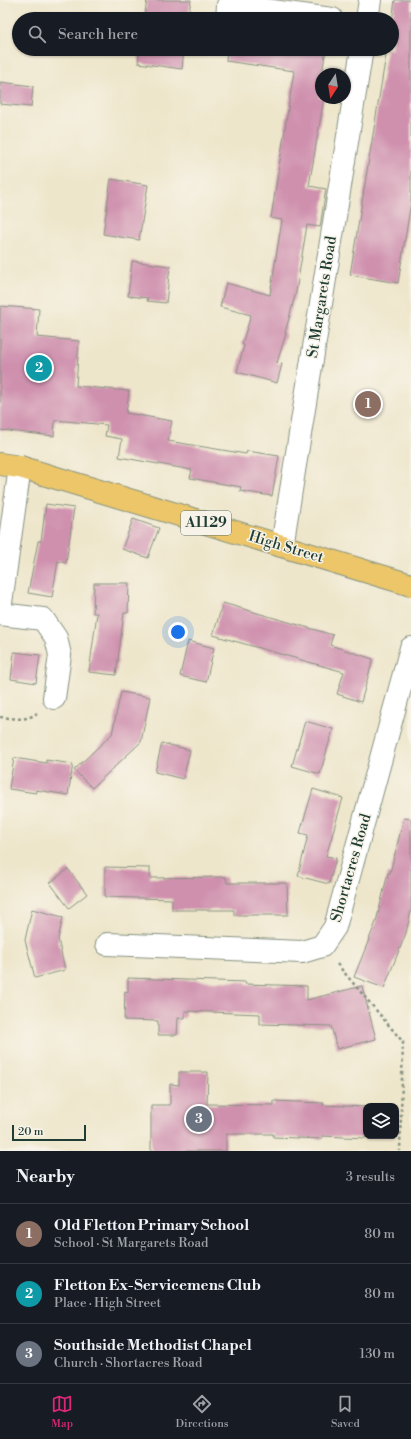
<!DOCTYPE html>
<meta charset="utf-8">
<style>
:root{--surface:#171b24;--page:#242831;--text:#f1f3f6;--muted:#9ea1a6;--line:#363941;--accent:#db2777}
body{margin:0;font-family:"Libre Bodoni",serif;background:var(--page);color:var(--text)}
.controls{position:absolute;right:12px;bottom:12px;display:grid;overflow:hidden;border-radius:8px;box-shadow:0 1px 3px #0004}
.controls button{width:36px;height:36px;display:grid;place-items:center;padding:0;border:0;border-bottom:1px solid var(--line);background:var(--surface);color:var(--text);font:20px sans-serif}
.compass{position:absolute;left:315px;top:68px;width:36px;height:36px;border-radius:50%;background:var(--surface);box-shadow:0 1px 3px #0004;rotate:192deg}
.scale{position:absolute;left:12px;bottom:10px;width:74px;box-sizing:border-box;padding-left:4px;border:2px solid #1f3d34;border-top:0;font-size:11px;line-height:14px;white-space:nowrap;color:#1f3d34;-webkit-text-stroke:3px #f7f3e8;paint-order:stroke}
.you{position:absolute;left:178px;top:632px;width:14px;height:14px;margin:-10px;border:3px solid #fff;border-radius:50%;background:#1a73e8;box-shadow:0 0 0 6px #1a73e833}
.badge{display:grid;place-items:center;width:26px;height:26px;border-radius:50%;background:var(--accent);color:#fff;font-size:13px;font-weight:700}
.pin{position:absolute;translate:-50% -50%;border:2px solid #fff;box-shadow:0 1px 4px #0006}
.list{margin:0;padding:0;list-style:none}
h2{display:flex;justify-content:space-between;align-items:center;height:52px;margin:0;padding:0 16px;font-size:17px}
h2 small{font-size:13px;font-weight:400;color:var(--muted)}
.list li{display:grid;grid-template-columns:26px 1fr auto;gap:12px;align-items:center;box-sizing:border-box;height:60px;padding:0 16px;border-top:1px solid var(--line)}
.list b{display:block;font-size:15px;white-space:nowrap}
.list p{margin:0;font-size:13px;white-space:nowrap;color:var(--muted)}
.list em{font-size:13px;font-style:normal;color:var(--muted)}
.icon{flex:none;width:22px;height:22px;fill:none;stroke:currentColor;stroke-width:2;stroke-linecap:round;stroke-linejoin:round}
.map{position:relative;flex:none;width:411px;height:1151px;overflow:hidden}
.search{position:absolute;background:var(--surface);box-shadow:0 1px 3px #0004;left:12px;right:12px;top:12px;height:44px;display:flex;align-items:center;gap:10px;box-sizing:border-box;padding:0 14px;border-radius:22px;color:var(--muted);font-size:15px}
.sheet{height:232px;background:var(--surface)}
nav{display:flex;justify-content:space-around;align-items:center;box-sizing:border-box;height:56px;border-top:1px solid var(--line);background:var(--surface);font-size:11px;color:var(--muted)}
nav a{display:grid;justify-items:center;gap:2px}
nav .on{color:var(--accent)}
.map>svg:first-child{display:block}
.building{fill:#cf90ae}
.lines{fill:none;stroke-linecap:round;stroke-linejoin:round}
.minor-casing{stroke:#869280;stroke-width:24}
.major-casing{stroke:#869280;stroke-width:24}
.path{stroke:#869280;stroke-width:2.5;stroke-dasharray:3 3;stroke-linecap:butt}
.minor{stroke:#fff;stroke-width:22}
.major{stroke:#ecc669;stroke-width:22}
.labels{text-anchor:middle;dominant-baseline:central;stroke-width:3;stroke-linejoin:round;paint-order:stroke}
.shield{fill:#f7f3e8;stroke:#60746a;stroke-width:1}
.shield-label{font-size:14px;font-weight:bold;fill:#1f3d34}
.street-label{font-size:15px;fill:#1f3d34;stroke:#f7f3e8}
</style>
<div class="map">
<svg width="411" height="1151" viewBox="0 0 411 1151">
<rect width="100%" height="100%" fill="#f7f3e8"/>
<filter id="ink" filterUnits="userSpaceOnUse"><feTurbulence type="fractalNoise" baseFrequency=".025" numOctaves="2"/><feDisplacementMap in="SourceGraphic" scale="8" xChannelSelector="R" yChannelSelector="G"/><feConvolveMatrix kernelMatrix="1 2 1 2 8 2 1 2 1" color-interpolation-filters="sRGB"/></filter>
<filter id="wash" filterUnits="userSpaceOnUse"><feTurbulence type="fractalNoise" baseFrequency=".012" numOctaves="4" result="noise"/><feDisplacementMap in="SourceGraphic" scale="16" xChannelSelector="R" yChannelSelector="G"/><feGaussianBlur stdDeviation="0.9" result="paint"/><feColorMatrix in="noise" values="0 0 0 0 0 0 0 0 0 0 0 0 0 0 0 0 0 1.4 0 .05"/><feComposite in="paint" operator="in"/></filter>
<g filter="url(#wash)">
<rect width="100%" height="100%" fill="#eee6cb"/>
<g id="blocks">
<g class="building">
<path d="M147 0H191L188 19H144Z"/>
<path d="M395 0H411V202L398 283 350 275 387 49H392V21Z"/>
<path d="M140 49H184L182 69 138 63Z"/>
<path d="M227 49H326L322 74H321L319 98H324L309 186 326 189 320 227 307 225 296 292 285 333H286L277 363 282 364 277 383 237 372 244 345 242 344 251 315 220 307 226 283 270 295 282 220 271 218 294 71 226 61Z"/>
<path d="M0 82 33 86 31 107 0 104Z"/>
<path d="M111 179 148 185 139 240 103 234Z"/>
<path d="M132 261 170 266 166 303 147 301 148 298 128 296Z"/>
<path d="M0 306 39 309 37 337 79 341 76 386 129 391 126 413 172 421 168 441 246 454 247 451 279 456 272 496 240 491 241 487 190 478 192 470 119 457 122 439 105 436 107 425 55 420 54 436 0 430Z"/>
<path d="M46 504 74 508 66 563 58 561 52 597 28 593 38 541H41Z"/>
<path d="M133 519 159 528 148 558 122 549Z"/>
<path d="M94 583H129L128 613H124L116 675 89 672 97 613H93Z"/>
<path d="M223 603 333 635 330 645 373 659 361 702 337 694 344 672 213 635Z"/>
<path d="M188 641 214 648 206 682 180 676Z"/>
<path d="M14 652 40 655 36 683 11 679Z"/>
<path d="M121 692 150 697 141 742 92 788 74 770 112 734Z"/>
<path d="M305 721 333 729 320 774 292 766Z"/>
<path d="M162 743 190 750 183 779 155 772Z"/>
<path d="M14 758 46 763V760L73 764 68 795 36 790V793L9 789Z"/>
<path d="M313 789 343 798 326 856 336 858 329 884 298 876 308 835 300 833Z"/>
<path d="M404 818 411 819V911L406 933 384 988 354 977 376 922 388 873H390Z"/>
<path d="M105 867 150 868V878L226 877 227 883H287L288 915H234V910H172V899L105 897Z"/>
<path d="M68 869 87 894 69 908 50 883Z"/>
<path d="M32 909 63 917 58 939 65 970 35 978 25 940Z"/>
<path d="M128 978 246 982 245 984 307 986V1000L362 986 376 1039 337 1049 331 1026 260 1024V1014L185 1011V1018H178L177 1035H158V1021L124 1020 125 991 128 992Z"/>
<path d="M179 1072H208L207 1104 274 1105V1101L324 1103 323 1105 366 1107V1138L322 1136V1139L273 1137V1134H226V1151H151V1105H170V1084L179 1085Z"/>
</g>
</g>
</g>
<g filter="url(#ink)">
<use href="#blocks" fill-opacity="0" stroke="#869280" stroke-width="1"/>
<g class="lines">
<g class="minor-casing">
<g id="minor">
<path d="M227 19 228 5 332 19"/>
<path d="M367 19 370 0"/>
<path d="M282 546 362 49"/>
<path d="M0 610 20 467"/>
<path d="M0 614 43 619 56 638 60 655 54 698"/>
<path d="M107 944 302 952 322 946 335 927 411 648"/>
</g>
</g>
<g class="major-casing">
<path id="major" d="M0 464 20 467 411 585"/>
</g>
<g class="path">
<path d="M0 717C13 718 26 722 37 713"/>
<path d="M337 964 403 1042 400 1151"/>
</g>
<use href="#minor" class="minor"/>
<use href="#major" class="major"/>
</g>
</g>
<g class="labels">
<rect class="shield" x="181" y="511" width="50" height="24" rx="3"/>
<g class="shield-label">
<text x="206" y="523">A1129</text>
</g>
<g class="street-label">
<text transform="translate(322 297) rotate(-81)">St Margarets Road</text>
<text transform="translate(286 547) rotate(17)">High Street</text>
<text transform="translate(351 868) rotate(-74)">Shortacres Road</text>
</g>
</g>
</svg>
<div class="controls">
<button><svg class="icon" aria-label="layers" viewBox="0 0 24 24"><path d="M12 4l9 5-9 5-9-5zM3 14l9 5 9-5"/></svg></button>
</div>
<svg class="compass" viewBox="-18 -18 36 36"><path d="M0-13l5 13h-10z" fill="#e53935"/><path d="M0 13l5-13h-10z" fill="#9ea1a6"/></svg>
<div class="scale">20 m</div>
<div class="you"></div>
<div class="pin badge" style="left:368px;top:404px;background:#8d6e63">1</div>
<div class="pin badge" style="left:39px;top:368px;background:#0f9aa8">2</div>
<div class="pin badge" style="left:199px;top:1119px;background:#6b7280">3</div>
<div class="search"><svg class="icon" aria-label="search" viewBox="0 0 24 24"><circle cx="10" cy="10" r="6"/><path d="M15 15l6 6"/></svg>Search here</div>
</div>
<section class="sheet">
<h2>Nearby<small>3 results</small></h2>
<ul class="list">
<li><span class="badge" style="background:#8d6e63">1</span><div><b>Old Fletton Primary School</b><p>School · St Margarets Road</p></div><em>80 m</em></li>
<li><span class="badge" style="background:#0f9aa8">2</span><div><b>Fletton Ex-Servicemens Club</b><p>Place · High Street</p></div><em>80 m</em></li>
<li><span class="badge" style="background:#6b7280">3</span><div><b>Southside Methodist Chapel</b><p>Church · Shortacres Road</p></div><em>130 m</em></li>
</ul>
</section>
<nav>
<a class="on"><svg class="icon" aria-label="map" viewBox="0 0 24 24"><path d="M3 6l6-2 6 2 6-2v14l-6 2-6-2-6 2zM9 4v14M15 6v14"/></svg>Map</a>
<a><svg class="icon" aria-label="directions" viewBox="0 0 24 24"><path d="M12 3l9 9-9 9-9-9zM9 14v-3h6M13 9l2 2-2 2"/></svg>Directions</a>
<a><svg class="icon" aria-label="saved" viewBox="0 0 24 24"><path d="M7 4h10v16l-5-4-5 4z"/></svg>Saved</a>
</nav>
